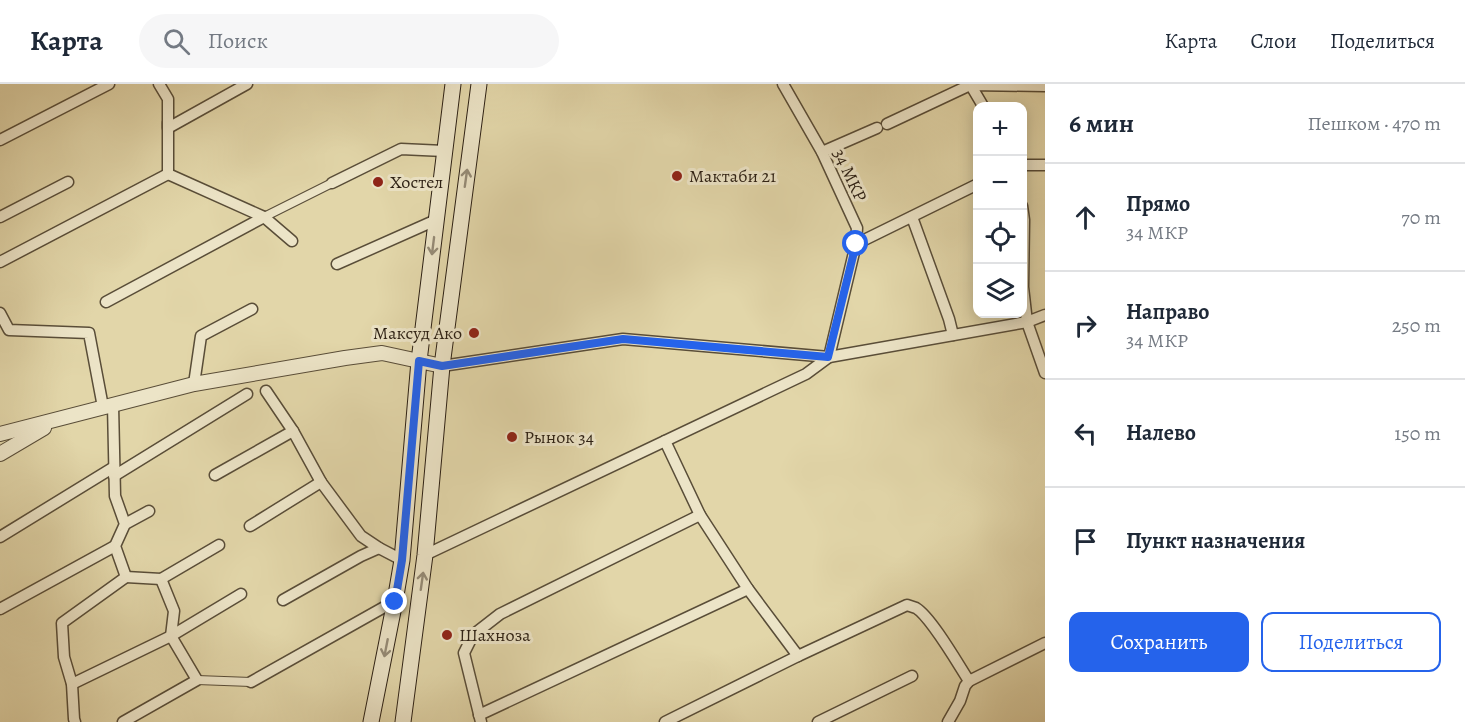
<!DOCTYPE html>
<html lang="ru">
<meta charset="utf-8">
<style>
:root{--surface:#fff;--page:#f6f6f7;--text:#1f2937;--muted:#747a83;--line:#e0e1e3;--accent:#2563eb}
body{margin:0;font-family:Alegreya,serif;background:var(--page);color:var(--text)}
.controls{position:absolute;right:18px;top:18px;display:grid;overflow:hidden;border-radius:12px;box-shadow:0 3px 15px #0003}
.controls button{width:54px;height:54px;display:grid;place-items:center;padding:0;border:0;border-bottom:2px solid var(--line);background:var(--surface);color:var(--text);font:30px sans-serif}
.stop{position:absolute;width:18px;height:18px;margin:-14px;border:4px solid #2563eb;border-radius:50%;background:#fff}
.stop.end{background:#2563eb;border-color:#fff;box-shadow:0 2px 6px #0008}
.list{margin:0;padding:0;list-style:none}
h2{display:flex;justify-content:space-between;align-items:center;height:78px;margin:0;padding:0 24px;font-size:26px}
h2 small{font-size:20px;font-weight:400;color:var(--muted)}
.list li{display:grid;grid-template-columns:39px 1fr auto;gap:18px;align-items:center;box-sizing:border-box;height:108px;padding:0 24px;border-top:2px solid var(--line)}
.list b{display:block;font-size:22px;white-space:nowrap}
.list p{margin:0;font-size:20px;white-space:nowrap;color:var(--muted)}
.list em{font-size:20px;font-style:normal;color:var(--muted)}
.actions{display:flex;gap:12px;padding:18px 24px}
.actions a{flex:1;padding:14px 0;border:2px solid var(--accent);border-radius:12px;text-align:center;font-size:21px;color:var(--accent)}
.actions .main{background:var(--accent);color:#fff}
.icon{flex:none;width:33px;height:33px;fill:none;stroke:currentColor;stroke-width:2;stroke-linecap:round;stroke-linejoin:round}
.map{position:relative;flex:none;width:1045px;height:638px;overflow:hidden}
header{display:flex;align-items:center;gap:36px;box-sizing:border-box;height:84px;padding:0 30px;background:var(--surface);border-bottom:2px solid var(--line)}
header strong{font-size:28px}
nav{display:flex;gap:33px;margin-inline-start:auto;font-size:21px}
.search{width:420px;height:54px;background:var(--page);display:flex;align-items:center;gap:15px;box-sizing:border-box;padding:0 21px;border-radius:33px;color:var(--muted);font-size:22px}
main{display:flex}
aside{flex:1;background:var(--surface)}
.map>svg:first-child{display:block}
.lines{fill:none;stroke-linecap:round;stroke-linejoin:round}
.pedestrian-casing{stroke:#594d38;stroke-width:10}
.minor-casing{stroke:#594d38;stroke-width:13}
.tertiary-casing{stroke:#594d38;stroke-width:16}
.secondary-casing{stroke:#2b1f13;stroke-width:17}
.pedestrian{stroke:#ece4c7;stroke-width:8}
.minor{stroke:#ece4c7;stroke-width:10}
.tertiary{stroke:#ece4c7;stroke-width:14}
.secondary{stroke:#ece4c7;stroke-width:15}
.oneway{stroke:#958b76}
.route{stroke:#2563eb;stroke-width:8}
.poi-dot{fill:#8f2418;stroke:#ece4c7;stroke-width:2}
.labels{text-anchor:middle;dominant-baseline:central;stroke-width:6;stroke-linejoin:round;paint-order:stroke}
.street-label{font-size:18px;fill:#2b1f13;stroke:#ece4c7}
.poi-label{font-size:18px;fill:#2b1f13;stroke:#ece4c7;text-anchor:start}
</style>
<header>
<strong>Карта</strong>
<div class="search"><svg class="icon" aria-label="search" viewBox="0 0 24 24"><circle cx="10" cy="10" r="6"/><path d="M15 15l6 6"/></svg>Поиск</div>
<nav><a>Карта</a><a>Слои</a><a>Поделиться</a></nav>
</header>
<main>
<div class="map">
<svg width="1045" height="638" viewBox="0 0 1045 638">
<rect width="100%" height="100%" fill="#e2d6a9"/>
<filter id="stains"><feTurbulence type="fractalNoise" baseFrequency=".00333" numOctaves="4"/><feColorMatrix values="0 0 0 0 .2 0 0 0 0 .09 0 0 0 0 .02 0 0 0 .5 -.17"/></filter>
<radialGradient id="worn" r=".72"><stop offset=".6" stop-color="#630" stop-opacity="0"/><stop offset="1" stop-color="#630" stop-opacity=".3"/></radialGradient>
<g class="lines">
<g class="pedestrian-casing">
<g id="pedestrian">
<path d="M264 133 332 99"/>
<path d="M197 596 251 598"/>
</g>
</g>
<g class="minor-casing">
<g id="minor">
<path d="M159 0 168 15V44L247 0"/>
<path d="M970 0 983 22"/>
<path d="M168 39V90"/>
<path d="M887 40 970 1 1045 2"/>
<path d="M0 56 109 0"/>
<path d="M822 68 877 44"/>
<path d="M1022 81H1045"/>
<path d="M168 90 264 133 292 157"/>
<path d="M332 99 401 65 444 67"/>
<path d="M1022 122 1024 136 1023 203 1027 238 1045 231"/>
<path d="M0 133 68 98"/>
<path d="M912 133 949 235 953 251"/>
<path d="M856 160 978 100"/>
<path d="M0 178 168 90"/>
<path d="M337 180 436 136"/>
<path d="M106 218 264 133"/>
<path d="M0 229 9 246 89 249 103 323"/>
<path d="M442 282 623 255 829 273 1027 238 1045 289"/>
<path d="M194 300 201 252 252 225"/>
<path d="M266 307 293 347 321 398"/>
<path d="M665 357 700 431 748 505 798 572 907 521C910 522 913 523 916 524 931 533 958 580 969 597L1045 559"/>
<path d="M215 391 293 347"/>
<path d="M114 392 247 310"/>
<path d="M125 440 149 427"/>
<path d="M250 442 321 398 361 452 379 464 402 476"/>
<path d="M0 453 114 383"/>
<path d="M425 471 806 290 829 273 856 160 857 144 822 68 783 0"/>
<path d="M126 493 161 495 219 461"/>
<path d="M283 516 361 472 379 464"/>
<path d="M0 525 115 462"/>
<path d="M251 598 395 517"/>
<path d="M72 600 171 552 241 510"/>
<path d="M479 631 748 505"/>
<path d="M75 638 74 635 72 600 64 573 62 539 126 493 115 462 125 440 115 412 113 321"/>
<path d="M123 638 197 596 171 552 174 527 161 495"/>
<path d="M481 638 464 569 473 551 500 530 700 431"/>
<path d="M665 638 798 572"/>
<path d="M818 638 912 592"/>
<path d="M948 638 960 617 965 602 969 597"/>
</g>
</g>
<g class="tertiary-casing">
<g id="tertiary">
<path d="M0 350 194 300 345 274 382 269 442 282"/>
<path d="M0 370 44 344"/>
</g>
</g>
<g class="secondary-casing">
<g id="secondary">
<path d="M371 638 395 517 402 476 419 277 453 0"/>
<path d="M403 638 425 471 442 282 479 0"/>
</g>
</g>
<use href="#pedestrian" class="pedestrian"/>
<use href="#minor" class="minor"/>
<use href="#tertiary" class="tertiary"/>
<use href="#secondary" class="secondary"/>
</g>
<defs><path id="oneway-shaft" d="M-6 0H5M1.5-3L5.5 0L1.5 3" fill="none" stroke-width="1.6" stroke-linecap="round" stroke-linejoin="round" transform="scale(1.5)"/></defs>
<g class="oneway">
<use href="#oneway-shaft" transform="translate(466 94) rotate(-82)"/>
<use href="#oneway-shaft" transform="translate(433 162) rotate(97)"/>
<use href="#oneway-shaft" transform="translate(422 497) rotate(-82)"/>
<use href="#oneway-shaft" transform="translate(386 564) rotate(101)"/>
</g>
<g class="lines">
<path class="route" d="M395 518 402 476 419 277 442 282 623 255 828 273 856 160"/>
</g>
<g class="poi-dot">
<circle cx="677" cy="92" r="6"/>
<circle cx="378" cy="98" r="6"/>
<circle cx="474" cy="249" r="6"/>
<circle cx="512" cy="353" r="6"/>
<circle cx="447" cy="551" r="6"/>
</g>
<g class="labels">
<g class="street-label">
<text transform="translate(850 91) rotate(65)">34 МКР</text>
</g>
<g class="poi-label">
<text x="689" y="92">Мактаби 21</text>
<text x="390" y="98">Хостел</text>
<text x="462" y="249" text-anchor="end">Максуд Ако</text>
<text x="524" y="353">Рынок 34</text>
<text x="459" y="551">Шахноза</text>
</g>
</g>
<rect width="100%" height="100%" filter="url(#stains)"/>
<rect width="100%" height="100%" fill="url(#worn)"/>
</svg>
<div class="controls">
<button>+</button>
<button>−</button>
<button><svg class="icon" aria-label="locate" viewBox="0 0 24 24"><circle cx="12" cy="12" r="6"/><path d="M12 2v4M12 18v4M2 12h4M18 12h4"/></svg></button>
<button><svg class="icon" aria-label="layers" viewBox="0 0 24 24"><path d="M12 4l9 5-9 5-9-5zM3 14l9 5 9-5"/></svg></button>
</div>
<div class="stop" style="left:856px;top:160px"></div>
<div class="stop end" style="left:395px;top:518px"></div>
</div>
<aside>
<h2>6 мин<small>Пешком · 470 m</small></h2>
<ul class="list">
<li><svg class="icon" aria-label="ahead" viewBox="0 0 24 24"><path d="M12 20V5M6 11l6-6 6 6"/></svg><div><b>Прямо</b><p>34 МКР</p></div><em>70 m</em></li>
<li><svg class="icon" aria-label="right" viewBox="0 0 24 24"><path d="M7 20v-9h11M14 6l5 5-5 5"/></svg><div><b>Направо</b><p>34 МКР</p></div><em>250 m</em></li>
<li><svg class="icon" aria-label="left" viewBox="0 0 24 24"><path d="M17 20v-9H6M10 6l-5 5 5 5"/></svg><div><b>Налево</b></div><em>150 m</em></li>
<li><svg class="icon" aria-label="arrive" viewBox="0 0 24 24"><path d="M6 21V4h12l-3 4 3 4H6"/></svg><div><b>Пункт назначения</b></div></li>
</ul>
<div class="actions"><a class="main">Сохранить</a><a>Поделиться</a></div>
</aside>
</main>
